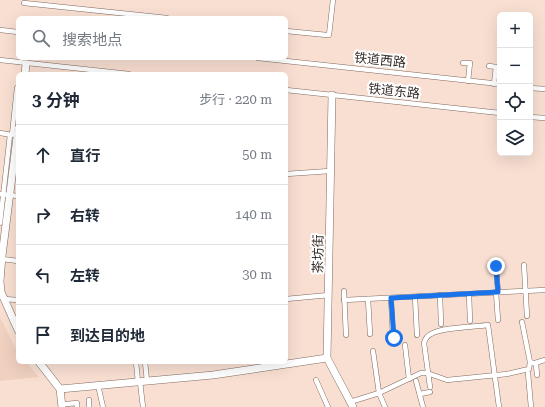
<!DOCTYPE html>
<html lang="zh">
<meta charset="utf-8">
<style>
:root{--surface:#fff;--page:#f6f6f7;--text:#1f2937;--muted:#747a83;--line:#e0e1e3}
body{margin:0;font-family:"Roboto Serif","Noto Sans SC",serif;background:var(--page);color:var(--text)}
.controls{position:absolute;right:12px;top:12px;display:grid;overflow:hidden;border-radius:6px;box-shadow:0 4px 16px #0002}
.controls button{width:36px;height:36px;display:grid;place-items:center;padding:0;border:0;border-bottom:1px solid var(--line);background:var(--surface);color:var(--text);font:20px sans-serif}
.stop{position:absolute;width:12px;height:12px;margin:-9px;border:3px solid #1a73e8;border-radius:50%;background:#fff}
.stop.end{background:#1a73e8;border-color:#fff;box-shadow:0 1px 4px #0008}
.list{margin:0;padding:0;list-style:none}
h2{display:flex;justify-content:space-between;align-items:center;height:52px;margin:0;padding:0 16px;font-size:17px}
h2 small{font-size:13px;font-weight:400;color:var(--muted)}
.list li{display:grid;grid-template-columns:26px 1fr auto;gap:12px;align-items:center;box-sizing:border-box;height:60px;padding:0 16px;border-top:1px solid var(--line)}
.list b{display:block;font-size:15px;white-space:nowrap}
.list em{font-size:13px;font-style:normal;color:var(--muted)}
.icon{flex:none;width:22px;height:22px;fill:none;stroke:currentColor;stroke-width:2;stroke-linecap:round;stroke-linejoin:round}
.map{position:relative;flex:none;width:545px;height:407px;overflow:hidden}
.search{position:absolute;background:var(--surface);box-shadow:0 4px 16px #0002;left:16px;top:16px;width:272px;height:44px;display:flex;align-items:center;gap:10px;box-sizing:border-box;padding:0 14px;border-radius:6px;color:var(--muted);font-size:15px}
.panel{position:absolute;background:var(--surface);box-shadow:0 4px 16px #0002;left:16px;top:72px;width:272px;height:292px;border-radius:6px}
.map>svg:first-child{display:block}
.built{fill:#f0d1c0}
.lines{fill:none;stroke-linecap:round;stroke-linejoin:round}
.street-casing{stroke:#816b5f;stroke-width:5.5}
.secondary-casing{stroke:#816b5f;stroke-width:8}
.street{stroke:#fff;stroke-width:4.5}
.secondary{stroke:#fff;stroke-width:7}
.route{stroke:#1a73e8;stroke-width:5}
.labels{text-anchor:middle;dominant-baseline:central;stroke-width:4;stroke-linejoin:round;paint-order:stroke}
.street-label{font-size:13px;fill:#372d28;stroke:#fff}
</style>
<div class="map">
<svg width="545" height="407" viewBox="0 0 545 407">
<rect width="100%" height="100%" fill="#f8dfd2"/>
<path class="built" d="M0 317 18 353V362H26L39 377 0 381Z"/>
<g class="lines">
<g class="street-casing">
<g id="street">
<path d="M24 3 167 18"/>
<path d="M0 30 18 32"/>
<path d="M286 31 327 35H329L333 0"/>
<path d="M258 58 500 84"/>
<path d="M0 60 129 74"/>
<path d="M463 63H470L468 81"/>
<path d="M489 66 496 67 494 84"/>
<path d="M530 88 545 89"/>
<path d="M286 90 500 113"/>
<path d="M530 117 545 118"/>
<path d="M0 133 12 135 17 88"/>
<path d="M286 174 330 171"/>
<path d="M0 194 18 196"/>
<path d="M0 223 10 135"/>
<path d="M2 259 18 261"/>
<path d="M524 265 527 316"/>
<path d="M496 266 498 292"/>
<path d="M344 291 346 335"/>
<path d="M496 292 498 320"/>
<path d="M469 294 470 321"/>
<path d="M440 295 441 324"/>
<path d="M415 297 417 335"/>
<path d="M391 298 393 338"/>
<path d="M4 299 18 300"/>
<path d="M286 299 329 295"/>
<path d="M368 299 370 334"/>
<path d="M344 300 545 290"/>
<path d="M522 322 530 362 536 364 537 375"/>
<path d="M405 345 409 379"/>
<path d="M373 351 379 393 385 407"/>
<path d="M136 362 138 382"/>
<path d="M145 362 147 381"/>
<path d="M535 363 545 360"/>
<path d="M528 373 531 407"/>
<path d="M316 380 328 407"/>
<path d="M416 381 423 407"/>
<path d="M140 382 143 407"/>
<path d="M98 385 103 407"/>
<path d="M430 387 424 343C425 339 427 336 431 334 442 327 474 327 488 325L499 407"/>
<path d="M420 394 430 392"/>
<path d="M89 400V407"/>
<path d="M350 402 379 393 421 373H427L447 380 507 374 529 369 530 362"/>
<path d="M66 404 77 403V407"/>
</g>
</g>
<g class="secondary-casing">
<g id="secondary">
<path d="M25 74 26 64"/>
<path d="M332 95 327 358 353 407"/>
<path d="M18 129 2 256 0 281 1 292 18 330"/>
<path d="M39 362 60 389 62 407"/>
<path d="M60 389 213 375 327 358"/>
</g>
</g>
<use href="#street" class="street"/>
<use href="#secondary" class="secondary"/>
</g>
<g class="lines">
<path class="route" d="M394 338 391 298 498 292 496 266"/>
</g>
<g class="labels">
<g class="street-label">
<text transform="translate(380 60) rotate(6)">铁道西路</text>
<text transform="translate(394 91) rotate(6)">铁道东路</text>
<text transform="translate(318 254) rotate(-89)">茶坊街</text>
</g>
</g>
</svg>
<div class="controls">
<button>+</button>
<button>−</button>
<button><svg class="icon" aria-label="locate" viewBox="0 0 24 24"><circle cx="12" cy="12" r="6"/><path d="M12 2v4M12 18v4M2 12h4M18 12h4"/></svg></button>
<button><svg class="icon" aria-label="layers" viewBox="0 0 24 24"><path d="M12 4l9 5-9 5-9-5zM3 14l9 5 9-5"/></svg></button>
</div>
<div class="stop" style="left:394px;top:338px"></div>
<div class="stop end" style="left:496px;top:266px"></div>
<div class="search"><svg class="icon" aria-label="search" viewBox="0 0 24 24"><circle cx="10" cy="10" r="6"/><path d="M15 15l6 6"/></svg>搜索地点</div>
<section class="panel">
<h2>3 分钟<small>步行 · 220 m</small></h2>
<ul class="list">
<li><svg class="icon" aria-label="ahead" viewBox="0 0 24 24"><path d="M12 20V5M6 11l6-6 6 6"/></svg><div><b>直行</b></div><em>50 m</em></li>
<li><svg class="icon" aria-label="right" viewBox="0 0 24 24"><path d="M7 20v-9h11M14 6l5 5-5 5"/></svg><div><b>右转</b></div><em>140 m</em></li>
<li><svg class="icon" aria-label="left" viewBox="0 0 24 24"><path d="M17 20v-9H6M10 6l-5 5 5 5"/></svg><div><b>左转</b></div><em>30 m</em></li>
<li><svg class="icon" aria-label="arrive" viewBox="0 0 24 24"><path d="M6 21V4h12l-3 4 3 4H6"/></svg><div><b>到达目的地</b></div></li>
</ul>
</section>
</div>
